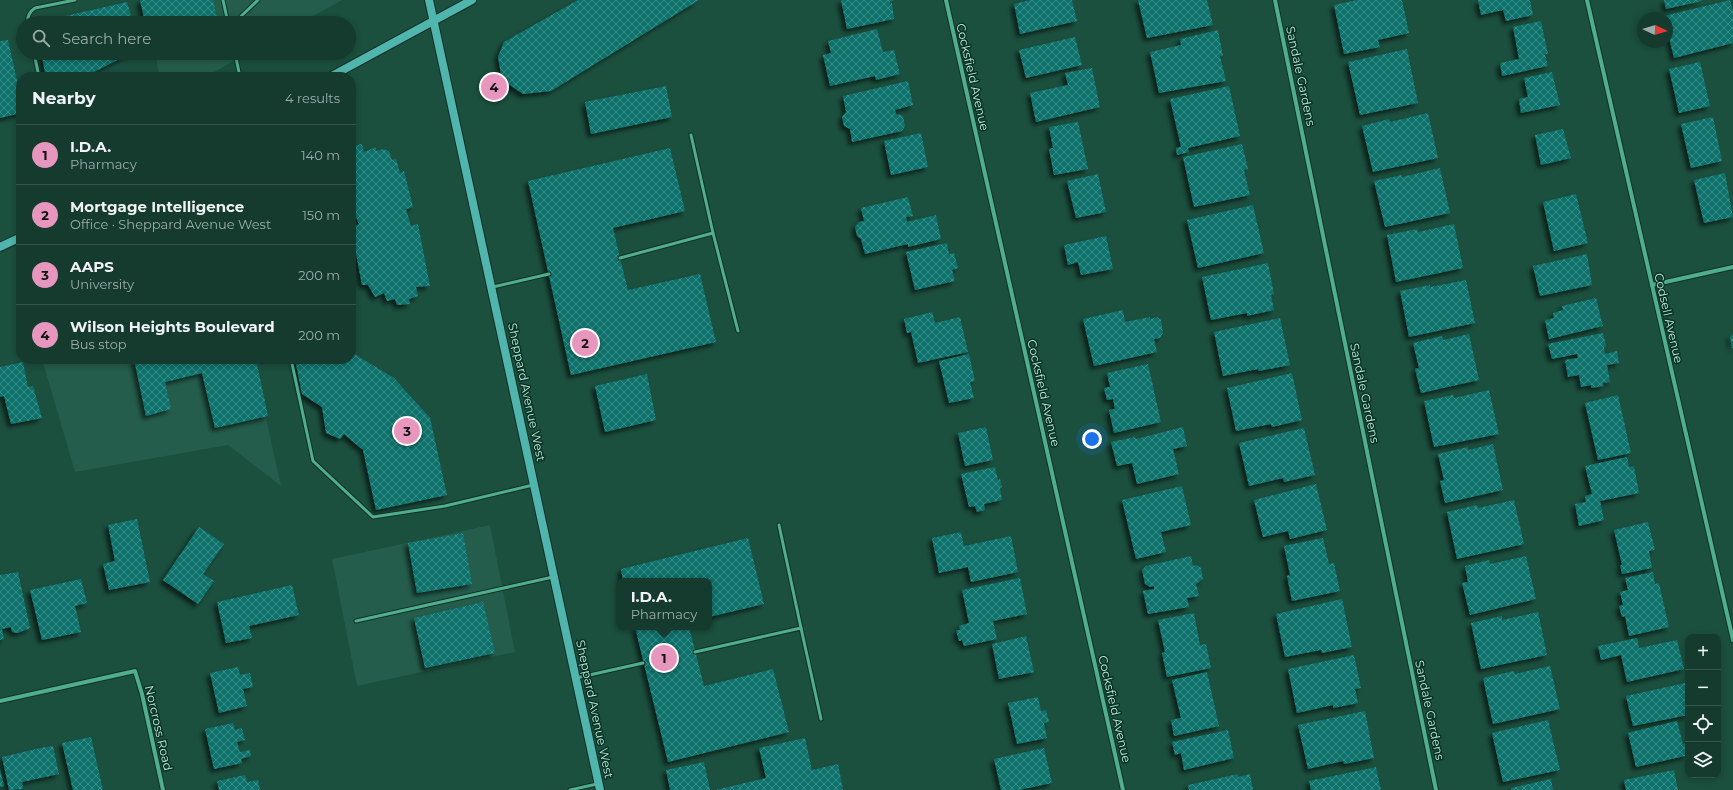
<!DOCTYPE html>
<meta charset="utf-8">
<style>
:root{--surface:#143b2e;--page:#1d4236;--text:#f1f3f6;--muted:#9dadaa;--line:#33554a;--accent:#e797bd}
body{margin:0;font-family:Montserrat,sans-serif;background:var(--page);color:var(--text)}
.controls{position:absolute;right:12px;bottom:12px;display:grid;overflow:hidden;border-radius:8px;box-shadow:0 2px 6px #0003}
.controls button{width:36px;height:36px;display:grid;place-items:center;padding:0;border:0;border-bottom:1px solid var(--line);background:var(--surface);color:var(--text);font:20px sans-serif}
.compass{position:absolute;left:1637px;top:12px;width:36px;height:36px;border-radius:50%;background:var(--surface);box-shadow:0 2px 6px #0003;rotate:94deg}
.you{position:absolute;left:1092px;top:439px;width:14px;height:14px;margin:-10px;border:3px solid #fff;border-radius:50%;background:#1a73e8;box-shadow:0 0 0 6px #1a73e833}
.badge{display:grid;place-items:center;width:26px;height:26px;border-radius:50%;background:var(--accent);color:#111;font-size:13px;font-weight:700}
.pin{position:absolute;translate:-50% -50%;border:2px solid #fff;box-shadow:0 1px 4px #0006}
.popup{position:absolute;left:616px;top:578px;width:96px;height:52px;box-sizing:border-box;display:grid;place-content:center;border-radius:8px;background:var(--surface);filter:drop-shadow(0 1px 3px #0005);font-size:13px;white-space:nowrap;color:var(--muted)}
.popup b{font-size:15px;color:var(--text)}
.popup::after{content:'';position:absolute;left:50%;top:100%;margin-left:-8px;border:8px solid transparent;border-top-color:var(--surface)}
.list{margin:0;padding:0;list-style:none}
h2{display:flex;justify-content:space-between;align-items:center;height:52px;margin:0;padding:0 16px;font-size:17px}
h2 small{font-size:13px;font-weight:400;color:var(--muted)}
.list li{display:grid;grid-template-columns:26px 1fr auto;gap:12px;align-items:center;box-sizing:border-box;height:60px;padding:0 16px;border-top:1px solid var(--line)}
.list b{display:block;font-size:15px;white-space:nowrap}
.list p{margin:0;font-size:13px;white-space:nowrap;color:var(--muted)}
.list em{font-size:13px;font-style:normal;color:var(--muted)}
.icon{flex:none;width:22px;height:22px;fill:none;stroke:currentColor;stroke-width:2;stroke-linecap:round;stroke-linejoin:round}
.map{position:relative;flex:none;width:1733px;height:790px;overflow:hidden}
.search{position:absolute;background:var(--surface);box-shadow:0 2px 6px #0003;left:16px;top:16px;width:340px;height:44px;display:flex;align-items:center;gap:10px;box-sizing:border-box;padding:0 14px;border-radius:22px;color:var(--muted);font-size:15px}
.panel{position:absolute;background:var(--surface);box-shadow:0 2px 6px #0003;left:16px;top:72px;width:340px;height:292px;border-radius:16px}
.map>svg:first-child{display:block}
.built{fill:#245d4b}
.building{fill:url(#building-cross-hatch);filter:url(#shadow)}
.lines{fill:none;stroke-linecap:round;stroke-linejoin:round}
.lane-casing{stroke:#133127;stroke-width:5}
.street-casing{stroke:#133127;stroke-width:6}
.secondary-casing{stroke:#133127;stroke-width:10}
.lane{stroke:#4eae8e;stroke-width:3}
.street{stroke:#4eae8e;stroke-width:4}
.secondary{stroke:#50b5ad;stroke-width:8}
.labels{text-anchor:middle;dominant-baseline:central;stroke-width:3;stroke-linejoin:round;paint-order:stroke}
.street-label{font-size:12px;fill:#bfebda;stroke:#083326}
</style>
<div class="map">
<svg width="1733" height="790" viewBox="0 0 1733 790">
<defs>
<pattern id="building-cross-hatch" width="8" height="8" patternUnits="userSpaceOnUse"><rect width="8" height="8" fill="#10716c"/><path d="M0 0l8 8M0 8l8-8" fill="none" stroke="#3c8c87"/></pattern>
<filter id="shadow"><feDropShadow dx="-3.5" dy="3.5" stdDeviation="2" flood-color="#0009"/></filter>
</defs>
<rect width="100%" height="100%" fill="#1b4f3e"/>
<g class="built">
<path d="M145 0H342L301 23H149Z"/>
<path d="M155 53H248L205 77H160Z"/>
<path d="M42 359H253L281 486 228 445 75 472Z"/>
<path d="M490 525 515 652 357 686 332 559Z"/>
</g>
<g class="building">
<path d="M140 0H213L218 22 145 23Z"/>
<path d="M578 0H699L551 91 523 94 502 80 498 57 504 42Z"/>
<path d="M841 0H894L890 2V4L892 3 894 19 847 29Z"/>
<path d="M1030 0H1072L1077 21 1020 34 1014 4Z"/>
<path d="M1138 0H1207L1213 25 1147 38Z"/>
<path d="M1357 0H1402L1409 33 1378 40 1380 47 1344 54 1334 5Z"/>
<path d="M1478 0H1530L1533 15 1506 21 1503 10 1481 15Z"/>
<path d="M1664 0H1702V1L1666 9Z"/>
<path d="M1730 0 1733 11V43L1674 58 1667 29V18H1664V16Z"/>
<path d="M127 2 133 23H39V22Z"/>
<path d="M1541 21 1548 54H1545L1548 66 1502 76 1500 63 1519 59 1513 27Z"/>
<path d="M877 29 883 52 894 50 900 74 876 80 875 76 830 86 823 55 831 53 828 41Z"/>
<path d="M1218 30 1223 56H1220L1226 81 1159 93 1150 52 1181 45 1180 39Z"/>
<path d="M1075 37 1082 65 1026 78 1019 50Z"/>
<path d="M8 40 18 85H21V113L0 118V41Z"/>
<path d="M1407 49 1418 103 1360 115 1348 62Z"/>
<path d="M41 53H131L84 77H46Z"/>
<path d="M1700 62 1710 106 1679 113 1669 69Z"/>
<path d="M1092 68 1100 107 1036 122 1030 93 1068 85 1065 73Z"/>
<path d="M1552 72 1560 105 1521 113 1519 99 1528 97 1524 78Z"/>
<path d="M908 81 913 105 895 110 896 114 903 116 905 126 902 131 852 142 850 129 844 126 842 117 846 112 843 96Z"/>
<path d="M666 86 672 117 591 134 585 102Z"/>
<path d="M1229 86 1240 136 1188 148 1189 152 1177 155 1176 148 1181 147 1170 99Z"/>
<path d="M1428 113 1438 158 1373 172 1362 126 1389 119 1390 122Z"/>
<path d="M1713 117 1722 161 1691 168 1681 124Z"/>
<path d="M1078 122 1088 169 1054 175 1049 149 1053 148 1049 127Z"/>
<path d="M1563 129 1571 158 1541 165 1535 135Z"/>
<path d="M921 133 928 167 891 175 884 141Z"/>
<path d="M362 144 364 152 376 147V151L383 149 389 151 392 160 396 159 400 173 404 171 413 207 406 209 411 226 418 224 430 286 416 287 418 296 409 299 410 304 397 305 395 299 387 301 384 293 375 297 368 285H362L351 228 359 224 354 213 351 214V146Z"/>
<path d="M1242 144 1248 169 1244 170 1250 195 1194 207 1183 157Z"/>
<path d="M670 148 685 211 613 228 620 258 628 290 700 274 716 342 571 375 528 181Z"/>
<path d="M1440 168 1450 213 1385 227 1374 181 1402 175V177Z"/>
<path d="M1725 173 1733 217 1704 223 1694 180Z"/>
<path d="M1098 174 1106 212 1076 218 1067 181Z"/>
<path d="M1576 194 1588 243 1554 251 1543 202Z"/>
<path d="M908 197 913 216 906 217 907 222 936 215 941 239 908 247V244L865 254 861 239 857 236 855 227 859 222 864 221 861 208Z"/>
<path d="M1253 205 1264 253 1198 268 1187 220Z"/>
<path d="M1454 224 1463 268 1396 282 1387 235 1417 229 1418 232Z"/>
<path d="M1106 236 1113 269 1081 275 1078 262 1068 265 1064 245Z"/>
<path d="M947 243 949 254 954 253 958 268 952 270 955 281 915 290 906 252Z"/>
<path d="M1587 254 1592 285 1540 296 1533 266Z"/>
<path d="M1268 263 1274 294 1271 295 1274 310 1247 316V313L1211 320 1202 277Z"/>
<path d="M1466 280 1475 323 1409 337 1400 291 1430 285V287Z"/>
<path d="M1596 298 1603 326 1549 339 1545 320 1554 318 1553 313 1563 310 1562 306Z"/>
<path d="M1123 310 1125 322 1150 317V319L1157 317 1161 320 1163 333 1160 338 1154 339 1157 352 1094 366 1083 319Z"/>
<path d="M932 312 935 323 960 317 968 352 918 363 911 332 907 333 904 319Z"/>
<path d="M1280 318 1290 365 1259 371 1258 369 1223 376 1214 332Z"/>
<path d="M1603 333 1606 346 1604 347 1605 354 1617 351 1619 363 1607 365 1610 382 1603 383 1604 386 1591 388V385L1581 387 1579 375 1568 377 1565 360 1578 358 1577 354 1552 359 1548 344Z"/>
<path d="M1469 334 1479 380 1421 393 1415 369 1419 368 1413 343 1442 336 1443 340Z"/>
<path d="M1733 335V348H1732L1730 336Z"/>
<path d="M351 352 394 378 430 418 447 495 376 510 363 450 344 434 340 439 326 433 322 407 302 394 295 359H351Z"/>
<path d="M969 354 975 381 970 382 974 398 949 403 939 361Z"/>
<path d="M134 359H256L268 416 215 428 202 373 165 382 171 409 146 416Z"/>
<path d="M23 362 28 387 33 386 42 418 11 424 4 396 0 397V367Z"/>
<path d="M1148 364 1161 422 1114 433 1109 410 1115 409 1113 399 1107 400 1104 388 1110 387 1107 373Z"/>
<path d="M1292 373 1302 420 1272 427 1271 424 1236 431 1227 388Z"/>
<path d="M647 374 656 420 605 432 595 386Z"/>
<path d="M1489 390 1499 434 1434 447 1424 401 1453 395 1454 398Z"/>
<path d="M1618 395 1631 453 1598 460 1585 403Z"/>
<path d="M986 427 993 460 965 466 958 433Z"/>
<path d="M1183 427 1187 446 1173 449 1179 474 1137 484 1132 463 1117 466 1111 442 1135 437 1136 439Z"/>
<path d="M1304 428 1315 475 1284 482 1283 478 1249 486 1239 443Z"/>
<path d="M1493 444 1503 490 1445 503 1440 481 1444 480 1438 454 1468 447V450Z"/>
<path d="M1627 457 1629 467 1634 466 1639 493 1600 501 1604 520 1579 526 1575 504 1586 502 1585 496 1592 494 1585 466Z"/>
<path d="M995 467 998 480 1000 479 1002 487 1000 488 1002 500 984 504 985 510 977 512 975 506 969 507 961 474Z"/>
<path d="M1316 484 1327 530 1290 539 1288 531 1263 537 1254 500Z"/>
<path d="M1182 486 1191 525 1161 532 1166 552 1136 559 1122 500Z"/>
<path d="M1514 500 1524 544 1457 559 1447 512 1477 505 1478 508Z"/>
<path d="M137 519 150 582 109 590 103 564 115 561 108 525Z"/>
<path d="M1648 522 1655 550 1649 551 1652 568 1622 574 1620 565H1622L1614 530Z"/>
<path d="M199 527 224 544 203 574 214 581 198 604 163 580Z"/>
<path d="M961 532 964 546 1011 536 1018 572 971 582 968 567 939 573 932 538Z"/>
<path d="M463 533 472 584 417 593 408 543Z"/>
<path d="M748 538 764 604 709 617V581H623L621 569Z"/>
<path d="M1323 538 1329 564 1334 563 1340 591 1292 601 1287 576 1290 575 1284 546Z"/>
<path d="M1191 556 1193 566 1196 565 1201 568 1203 579 1196 584 1199 596 1187 598 1189 607 1148 614 1143 591 1154 589V586L1150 587 1145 584 1142 570 1146 566Z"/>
<path d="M1526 556 1536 599 1470 615 1462 583 1468 582 1465 566 1489 560 1490 564Z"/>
<path d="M18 572 30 628 18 633 12 632 11 627 2 629 4 639 0 640V575Z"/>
<path d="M1653 572 1655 584 1659 583 1669 627 1629 636 1625 616 1622 617 1619 606 1623 605 1620 592 1628 590 1625 578Z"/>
<path d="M1020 578 1027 614 993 621 997 639 964 646 962 640 959 641 956 630H960L959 626 969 623 962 590Z"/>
<path d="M81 579 87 603 75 606 81 632 42 640 30 590Z"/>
<path d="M292 585 299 615 249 626 252 638 226 643 217 602Z"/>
<path d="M1342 599 1352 647 1322 653 1321 650 1285 657 1276 614Z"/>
<path d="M483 602 495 653 425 668 414 618Z"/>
<path d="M1538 612 1547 655 1481 669 1471 623 1502 616V620Z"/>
<path d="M1194 613 1200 645 1206 644 1211 668 1167 677 1162 653 1165 652 1158 620Z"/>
<path d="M635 627H689L704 686 773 669 789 732 668 762Z"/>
<path d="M1026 636 1034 672 999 679 992 644Z"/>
<path d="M1637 638 1639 648 1677 640 1684 669 1627 682 1621 655 1601 660 1598 646Z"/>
<path d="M1354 655 1361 688 1355 689 1358 703 1333 708V705L1297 713 1288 669Z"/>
<path d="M1550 666 1560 709 1493 724 1483 678 1514 671 1515 674Z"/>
<path d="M238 667 240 675 250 673 253 687 243 689 247 706 219 713 210 673Z"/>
<path d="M1207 672 1219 726 1174 736 1171 720 1181 718 1172 680Z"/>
<path d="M1685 683 1688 699V715L1633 726 1626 696Z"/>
<path d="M1038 697 1041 711 1046 710 1049 722 1044 723 1047 738 1017 744 1008 703Z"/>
<path d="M1365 711 1374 758 1344 764 1343 761 1308 769 1298 725Z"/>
<path d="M1548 720 1560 770 1503 782 1492 733Z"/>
<path d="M1677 721 1683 744 1686 743 1688 753 1685 754V756L1636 767 1628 733Z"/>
<path d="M233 723 235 730 242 728 245 740 237 742 240 752 250 750 251 756 241 759 242 763 214 769 205 729Z"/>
<path d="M1228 730 1234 758 1184 770 1181 753 1175 755 1172 742Z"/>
<path d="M91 737 103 790H73L62 743Z"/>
<path d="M805 738 812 770 838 764 843 790H715L766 778 759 748Z"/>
<path d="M53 746 59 774 22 782 23 789 9 790 2 757 40 748Z"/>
<path d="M1044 748 1052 783 1019 790H1001L994 759Z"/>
<path d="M704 762 710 790H670L666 770Z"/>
<path d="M1376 767 1381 790H1311L1309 781Z"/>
<path d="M0 770 4 786 0 787Z"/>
<path d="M1674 770 1678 790H1626L1624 780Z"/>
<path d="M1238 774V777L1250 774 1253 790H1189L1188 785Z"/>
<path d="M245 775 247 782 258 780 260 790H219L217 781Z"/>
<path d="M1551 779 1553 790H1511V788Z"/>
</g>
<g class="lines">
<g class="lane-casing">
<g id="lane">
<path d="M223 0 228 23"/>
<path d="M27 23C28 16 29 12 35 8L75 0"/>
<path d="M234 23 258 0"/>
<path d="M34 53 39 77"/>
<path d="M235 53 240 77"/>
<path d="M691 135 713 233"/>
<path d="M620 258 713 233 738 331"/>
<path d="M493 287 549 274"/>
<path d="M291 359 313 461 373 517 445 506 533 485"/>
<path d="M779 525 801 628"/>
<path d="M356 621 553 577"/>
<path d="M695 652 801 628 821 719"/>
<path d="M576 678 643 663"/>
<path d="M570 790 597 784"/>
</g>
</g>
<g class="street-casing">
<g id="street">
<path d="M946 0 1123 790"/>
<path d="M1275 0 1436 790"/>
<path d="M1587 0 1733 640"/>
<path d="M1652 285 1733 267"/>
<path d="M0 701 135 671 142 694 163 790"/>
</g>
</g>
<g class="secondary-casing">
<g id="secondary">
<path d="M429 0 600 790"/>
<path d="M330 77 472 0"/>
<path d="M0 247 21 237"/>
</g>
</g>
<use href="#lane" class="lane"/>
<use href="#street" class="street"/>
<use href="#secondary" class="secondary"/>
</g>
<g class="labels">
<g class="street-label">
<text transform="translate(1301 76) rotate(78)">Sandale Gardens</text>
<text transform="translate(973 77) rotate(77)">Cocksfield Avenue</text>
<text transform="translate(1669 318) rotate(77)">Codsell Avenue</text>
<text transform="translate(527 392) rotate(78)">Sheppard Avenue West</text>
<text transform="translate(1044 393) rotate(77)">Cocksfield Avenue</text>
<text transform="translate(1365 393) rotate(78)">Sandale Gardens</text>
<text transform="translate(595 709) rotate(78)">Sheppard Avenue West</text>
<text transform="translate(1115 709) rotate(77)">Cocksfield Avenue</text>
<text transform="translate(1430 710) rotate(78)">Sandale Gardens</text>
<text transform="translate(159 728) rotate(77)">Norcross Road</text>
</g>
</g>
</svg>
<div class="controls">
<button>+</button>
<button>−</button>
<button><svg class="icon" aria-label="locate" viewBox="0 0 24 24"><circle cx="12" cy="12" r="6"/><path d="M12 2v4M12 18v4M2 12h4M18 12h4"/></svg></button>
<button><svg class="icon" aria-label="layers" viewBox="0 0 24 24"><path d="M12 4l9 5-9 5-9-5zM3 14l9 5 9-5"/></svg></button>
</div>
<svg class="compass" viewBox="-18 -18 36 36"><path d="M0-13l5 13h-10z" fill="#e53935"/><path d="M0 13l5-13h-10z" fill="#9dadaa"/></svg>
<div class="you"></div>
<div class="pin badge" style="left:664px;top:658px">1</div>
<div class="popup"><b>I.D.A.</b>Pharmacy</div>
<div class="pin badge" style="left:585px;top:343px">2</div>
<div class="pin badge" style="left:407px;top:431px">3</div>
<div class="pin badge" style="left:494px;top:87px">4</div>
<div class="search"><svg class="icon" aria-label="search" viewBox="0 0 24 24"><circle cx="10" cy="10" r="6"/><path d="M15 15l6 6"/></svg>Search here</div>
<section class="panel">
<h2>Nearby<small>4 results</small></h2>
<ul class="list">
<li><span class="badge">1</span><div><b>I.D.A.</b><p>Pharmacy</p></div><em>140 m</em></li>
<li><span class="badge">2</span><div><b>Mortgage Intelligence</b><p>Office · Sheppard Avenue West</p></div><em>150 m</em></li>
<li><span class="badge">3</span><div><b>AAPS</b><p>University</p></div><em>200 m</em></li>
<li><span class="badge">4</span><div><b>Wilson Heights Boulevard</b><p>Bus stop</p></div><em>200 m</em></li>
</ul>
</section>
</div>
